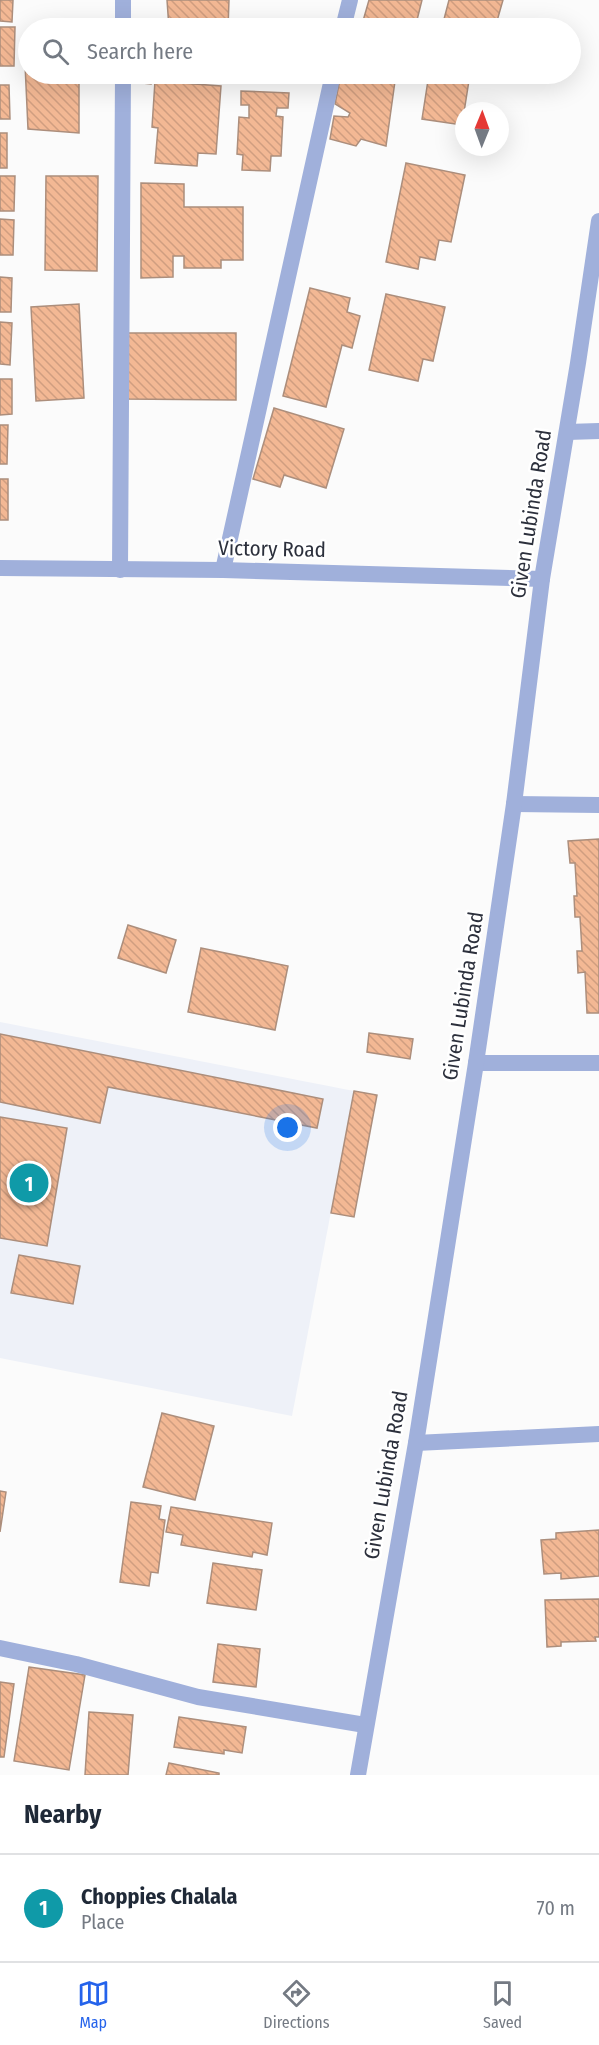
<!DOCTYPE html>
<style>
:root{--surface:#fff;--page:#f6f6f7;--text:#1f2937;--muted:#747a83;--line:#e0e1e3;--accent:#2563eb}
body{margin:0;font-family:"Fira Sans Condensed",sans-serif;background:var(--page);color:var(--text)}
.compass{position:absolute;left:455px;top:102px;width:54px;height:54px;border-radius:50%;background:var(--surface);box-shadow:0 6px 24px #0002;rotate:1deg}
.you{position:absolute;left:288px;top:1128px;width:21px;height:21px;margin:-15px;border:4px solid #fff;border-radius:50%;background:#1a73e8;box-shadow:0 0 0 9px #1a73e833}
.badge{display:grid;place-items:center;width:39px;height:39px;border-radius:50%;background:var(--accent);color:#fff;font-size:20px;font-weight:700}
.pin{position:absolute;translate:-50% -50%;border:3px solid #fff;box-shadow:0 2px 6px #0006}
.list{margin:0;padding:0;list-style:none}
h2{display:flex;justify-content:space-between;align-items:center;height:78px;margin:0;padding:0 24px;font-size:26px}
h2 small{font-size:20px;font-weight:400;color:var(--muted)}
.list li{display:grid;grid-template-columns:39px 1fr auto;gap:18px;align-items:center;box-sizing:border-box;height:108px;padding:0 24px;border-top:2px solid var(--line)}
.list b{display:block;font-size:22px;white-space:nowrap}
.list p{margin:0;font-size:20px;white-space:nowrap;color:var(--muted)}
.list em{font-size:20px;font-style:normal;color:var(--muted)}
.icon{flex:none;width:33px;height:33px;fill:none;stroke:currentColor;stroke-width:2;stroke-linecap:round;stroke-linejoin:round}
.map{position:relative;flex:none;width:599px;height:1775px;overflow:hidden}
.search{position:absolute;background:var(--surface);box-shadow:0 6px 24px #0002;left:18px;right:18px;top:18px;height:66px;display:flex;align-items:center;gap:15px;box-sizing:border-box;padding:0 21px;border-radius:33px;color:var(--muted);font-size:22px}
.sheet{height:186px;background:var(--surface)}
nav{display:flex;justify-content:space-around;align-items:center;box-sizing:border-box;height:84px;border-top:2px solid var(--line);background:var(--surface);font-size:16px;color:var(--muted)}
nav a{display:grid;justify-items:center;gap:3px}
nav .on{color:var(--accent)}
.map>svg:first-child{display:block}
.built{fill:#eef1f8}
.building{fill:url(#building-back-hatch);stroke:#ac8e7c;stroke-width:1.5}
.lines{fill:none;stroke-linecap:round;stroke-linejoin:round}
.minor{stroke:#a0b0db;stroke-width:16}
.tertiary{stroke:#a0b0db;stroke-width:16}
.labels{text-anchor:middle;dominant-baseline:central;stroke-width:5;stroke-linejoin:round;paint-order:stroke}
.street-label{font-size:21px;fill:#2c303c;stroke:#fff}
</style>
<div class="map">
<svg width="599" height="1775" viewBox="0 0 599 1775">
<defs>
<pattern id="building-back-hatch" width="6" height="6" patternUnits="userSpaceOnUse" patternTransform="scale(1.5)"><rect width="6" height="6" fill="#f3b894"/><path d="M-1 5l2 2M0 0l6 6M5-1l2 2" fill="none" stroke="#d09e80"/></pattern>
</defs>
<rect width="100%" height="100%" fill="#fbfbfb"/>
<path class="built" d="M0 1022 354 1091 292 1416 0 1358Z"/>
<g class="building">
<path d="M0 0H13L12 22 0 21Z"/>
<path d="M167 0H229L228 28H169Z"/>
<path d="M369 0H422L415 28H361Z"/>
<path d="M449 0H503L495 28H449L442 27Z"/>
<path d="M0 27H15L14 66H0Z"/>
<path d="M25 64H28V74H79V133L28 129Z"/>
<path d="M134 74H212V81L151 75V84L133 82Z"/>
<path d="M341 74H396L386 146 361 139 356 146 330 139 334 116 348 117 350 113 335 104Z"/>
<path d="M429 74H470L462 125 422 119Z"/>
<path d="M155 81 221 86 216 154 198 153 197 166 155 163 158 128 152 127Z"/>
<path d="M0 85H9L10 119H0Z"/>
<path d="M241 91 289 93 288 108H277L276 116 283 117 281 156H271L270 171 242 170 243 155 237 154 239 117 249 118V105H241Z"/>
<rect x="0" y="133" width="7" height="35"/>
<path d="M406 163 465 175 451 242 439 240 435 260 420 257 418 269 386 262Z"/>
<path d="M0 176H15L14 211H0Z"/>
<path d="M46 176H98L97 271 45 270Z"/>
<path d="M141 183 184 184V207H243V260H221V268H184V256H173V277L141 278Z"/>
<path d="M0 219 14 220 13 255H0Z"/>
<path d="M0 277 12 278 11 312H0Z"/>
<path d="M310 288 350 298 347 312 360 316 352 348 342 345 326 407 283 396Z"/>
<path d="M386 294 445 307 433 361 423 359 418 381 369 370Z"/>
<path d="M79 304 84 398 36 401 31 307Z"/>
<path d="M0 322 12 323 10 365 0 364Z"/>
<path d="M124 333H236V400L124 399Z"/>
<path d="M0 379H12V414L0 415Z"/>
<path d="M274 408 344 429 326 488 284 475 280 487 253 479Z"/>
<path d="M0 425H8L7 464H0Z"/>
<rect x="0" y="479" width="8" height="41"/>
<path d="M599 839V1013H587L585 972 578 973 577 951H582L580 917H575L574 896H577L575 863H570L568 841Z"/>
<path d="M128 925 176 940 166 973 118 958Z"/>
<path d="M201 948 288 966 275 1030 188 1012Z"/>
<path d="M369 1033 413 1039 410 1059 367 1052Z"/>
<path d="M0 1034 323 1099 317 1128 108 1087 100 1123 0 1102Z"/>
<path d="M354 1091 377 1095 354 1217 331 1213Z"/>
<path d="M0 1117 67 1128 47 1246 0 1238Z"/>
<path d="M19 1255 80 1266 73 1304 11 1293Z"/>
<path d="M162 1413 214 1426 195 1500 143 1487Z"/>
<path d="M0 1491 6 1492 0 1532Z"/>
<path d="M131 1502 161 1506 159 1519 165 1520 158 1573 151 1572 149 1586 120 1582Z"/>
<path d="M171 1507 272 1523 267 1555 253 1552 252 1557 181 1545 183 1535 166 1532Z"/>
<path d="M599 1530V1576L561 1579V1573L544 1574 541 1540 556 1539V1533Z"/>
<path d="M213 1563 262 1570 256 1610 207 1603Z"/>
<path d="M599 1599V1637H595L596 1641 561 1642V1646L547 1647 545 1600Z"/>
<path d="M218 1644 260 1649 256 1687 213 1682Z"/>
<path d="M29 1667 85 1675 69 1770 14 1761Z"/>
<path d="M0 1682 14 1684 4 1757H0Z"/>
<path d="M89 1712 133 1715 128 1775H85Z"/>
<path d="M179 1717 246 1727 242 1753 224 1750V1754L174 1747Z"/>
<path d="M169 1763 219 1773V1775H166Z"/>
</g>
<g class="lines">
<g class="minor">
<path d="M123 28V0"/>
<path d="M343 28 350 0"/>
<path d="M567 432 599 431"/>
<path d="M0 568 223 570 542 579"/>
<path d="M120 570 123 74"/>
<path d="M223 570 333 74"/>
<path d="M514 804 599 805"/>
<path d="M476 1063H599"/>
<path d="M416 1443 599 1434"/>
<path d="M0 1648 76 1664 198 1697 365 1725"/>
</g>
<path class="tertiary" d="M358 1775 416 1443 476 1063 514 804 542 579 578 363 599 221"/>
</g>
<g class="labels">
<g class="street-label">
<text transform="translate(531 514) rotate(-81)">Given Lubinda Road</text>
<text transform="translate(272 549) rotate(1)">Victory Road</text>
<text transform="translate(463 996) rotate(-81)">Given Lubinda Road</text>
<text transform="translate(386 1475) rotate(-80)">Given Lubinda Road</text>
</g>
</g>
</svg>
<svg class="compass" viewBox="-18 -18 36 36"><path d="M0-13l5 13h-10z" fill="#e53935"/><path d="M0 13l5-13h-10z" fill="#747a83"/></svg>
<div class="you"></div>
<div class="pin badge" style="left:29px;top:1183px;background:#0f9aa8">1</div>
<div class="search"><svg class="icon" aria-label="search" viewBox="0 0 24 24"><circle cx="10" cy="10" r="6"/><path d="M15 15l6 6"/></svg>Search here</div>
</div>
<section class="sheet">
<h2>Nearby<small></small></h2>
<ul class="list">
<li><span class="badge" style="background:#0f9aa8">1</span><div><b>Choppies Chalala</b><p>Place</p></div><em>70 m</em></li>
</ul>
</section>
<nav>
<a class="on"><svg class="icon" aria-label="map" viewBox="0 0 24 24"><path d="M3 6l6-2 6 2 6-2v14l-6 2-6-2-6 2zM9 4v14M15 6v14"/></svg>Map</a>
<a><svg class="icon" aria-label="directions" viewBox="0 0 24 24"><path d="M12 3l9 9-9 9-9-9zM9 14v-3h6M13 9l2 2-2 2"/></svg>Directions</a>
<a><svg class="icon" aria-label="saved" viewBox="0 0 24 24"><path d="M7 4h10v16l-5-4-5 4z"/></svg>Saved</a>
</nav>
